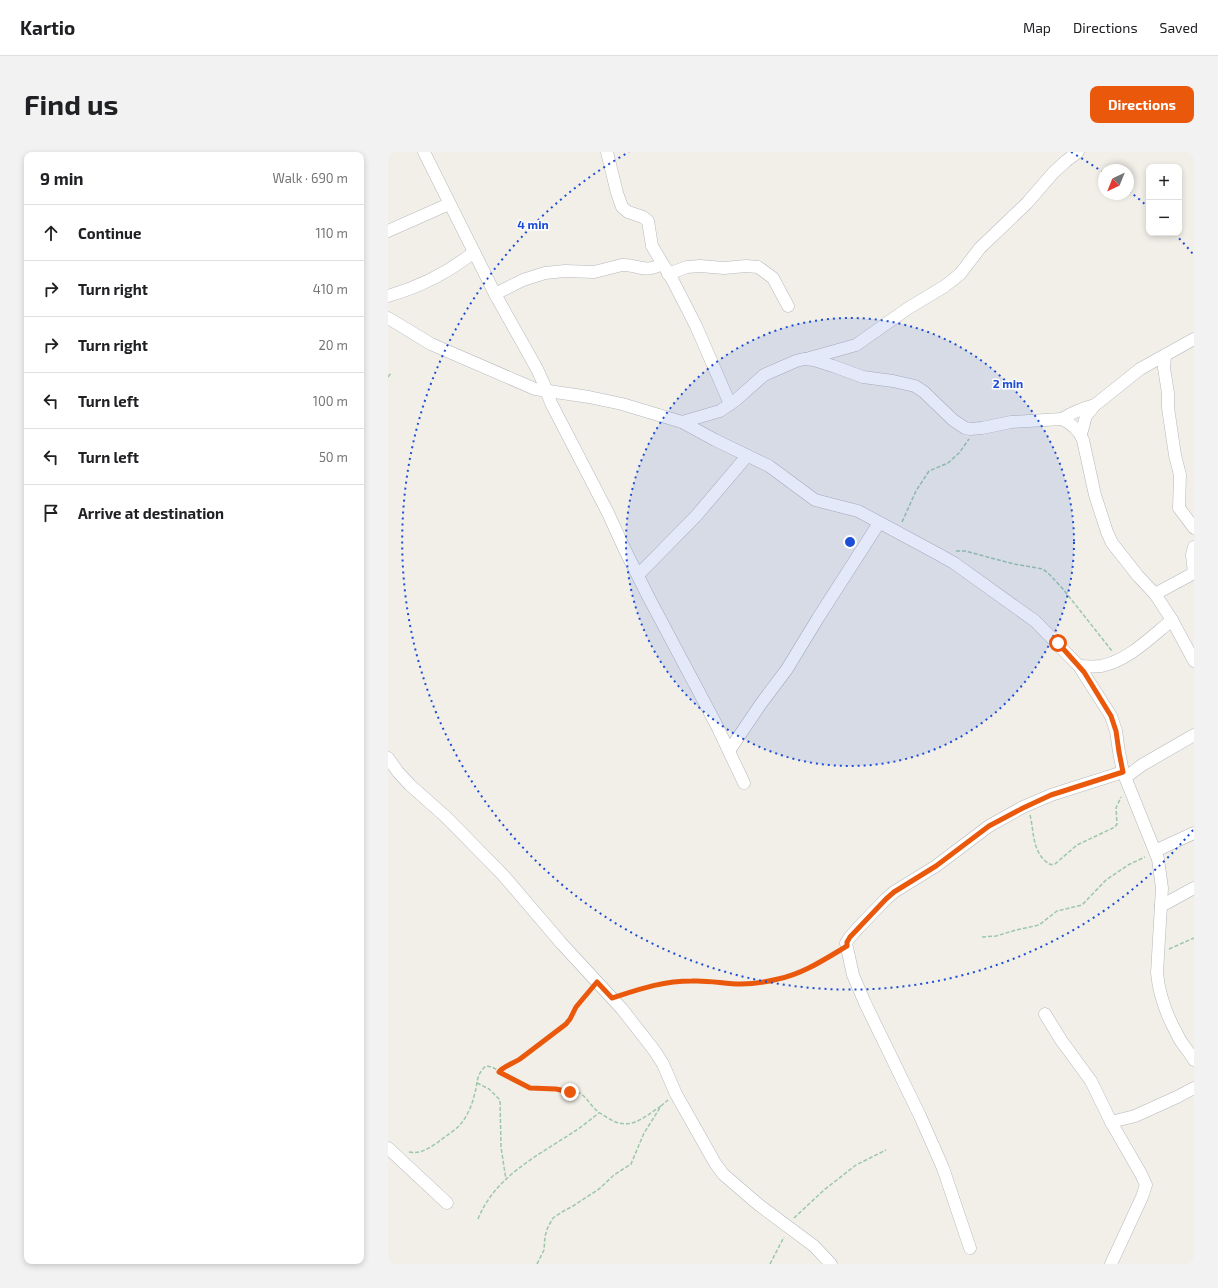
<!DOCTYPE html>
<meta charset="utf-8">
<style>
:root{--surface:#fff;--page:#f2f2f2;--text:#202124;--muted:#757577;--line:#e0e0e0;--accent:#ea580c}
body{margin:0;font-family:"Exo 2",sans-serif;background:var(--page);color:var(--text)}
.controls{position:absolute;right:12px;top:12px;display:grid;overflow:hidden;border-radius:8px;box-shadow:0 2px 6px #0003}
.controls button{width:36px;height:36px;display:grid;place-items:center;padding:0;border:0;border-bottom:1px solid var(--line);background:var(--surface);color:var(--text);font:20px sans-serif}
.compass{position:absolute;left:710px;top:12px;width:36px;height:36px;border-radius:50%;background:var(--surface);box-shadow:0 2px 6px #0003;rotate:223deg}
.stop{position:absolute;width:12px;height:12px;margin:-9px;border:3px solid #ea580c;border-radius:50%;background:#fff}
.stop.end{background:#ea580c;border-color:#fff;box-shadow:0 1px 4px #0008}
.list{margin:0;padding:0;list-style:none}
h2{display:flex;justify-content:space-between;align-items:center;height:52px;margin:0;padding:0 16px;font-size:17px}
h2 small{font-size:13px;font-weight:400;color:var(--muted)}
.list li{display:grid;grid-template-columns:26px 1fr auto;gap:12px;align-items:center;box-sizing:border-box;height:56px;padding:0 16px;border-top:1px solid var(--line)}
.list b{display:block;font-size:15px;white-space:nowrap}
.list em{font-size:13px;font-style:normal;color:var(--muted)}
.icon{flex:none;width:22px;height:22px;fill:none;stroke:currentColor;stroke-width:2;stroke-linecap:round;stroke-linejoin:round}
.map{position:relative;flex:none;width:806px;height:1112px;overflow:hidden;border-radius:8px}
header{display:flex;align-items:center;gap:24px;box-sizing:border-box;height:56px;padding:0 20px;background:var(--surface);border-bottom:1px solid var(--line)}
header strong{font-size:19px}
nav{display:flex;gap:22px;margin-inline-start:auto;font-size:14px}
.intro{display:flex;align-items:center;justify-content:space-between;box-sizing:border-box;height:96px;padding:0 24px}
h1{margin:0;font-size:28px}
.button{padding:10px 18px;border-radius:8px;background:var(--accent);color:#fff;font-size:14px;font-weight:700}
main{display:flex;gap:24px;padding:0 24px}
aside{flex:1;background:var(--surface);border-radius:8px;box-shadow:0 2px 6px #0003}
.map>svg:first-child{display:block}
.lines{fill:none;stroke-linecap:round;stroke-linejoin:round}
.minor-casing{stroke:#b5b8bc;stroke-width:13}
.path{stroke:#9cc7a9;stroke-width:1.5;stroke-dasharray:4 2;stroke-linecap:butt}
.minor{stroke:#fff;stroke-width:12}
.route{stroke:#ea580c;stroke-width:5}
.ring{fill:none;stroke:#1d4ed8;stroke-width:2;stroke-dasharray:2 4}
.centre{fill:#1d4ed8;stroke:#fff;stroke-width:2}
.ring-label{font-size:12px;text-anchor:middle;font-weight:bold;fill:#1d4ed8;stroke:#fff;stroke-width:3;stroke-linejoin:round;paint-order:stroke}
</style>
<header>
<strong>Kartio</strong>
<nav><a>Map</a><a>Directions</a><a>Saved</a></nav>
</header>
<div class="intro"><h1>Find us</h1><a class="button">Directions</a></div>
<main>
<aside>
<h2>9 min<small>Walk · 690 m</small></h2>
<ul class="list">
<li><svg class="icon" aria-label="ahead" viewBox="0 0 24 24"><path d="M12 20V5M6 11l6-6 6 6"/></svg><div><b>Continue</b></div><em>110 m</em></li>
<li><svg class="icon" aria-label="right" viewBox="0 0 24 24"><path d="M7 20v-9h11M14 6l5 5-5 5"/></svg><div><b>Turn right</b></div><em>410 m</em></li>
<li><svg class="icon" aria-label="right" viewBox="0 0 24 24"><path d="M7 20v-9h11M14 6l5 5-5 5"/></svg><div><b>Turn right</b></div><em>20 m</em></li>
<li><svg class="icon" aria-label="left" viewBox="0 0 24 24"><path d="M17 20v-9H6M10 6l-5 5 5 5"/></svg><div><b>Turn left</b></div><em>100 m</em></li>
<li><svg class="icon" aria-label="left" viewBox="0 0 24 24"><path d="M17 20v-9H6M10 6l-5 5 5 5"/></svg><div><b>Turn left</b></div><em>50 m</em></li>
<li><svg class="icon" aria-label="arrive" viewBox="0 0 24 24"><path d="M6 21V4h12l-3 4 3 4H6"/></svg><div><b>Arrive at destination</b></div></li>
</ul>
</aside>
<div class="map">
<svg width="806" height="1112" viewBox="0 0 806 1112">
<rect width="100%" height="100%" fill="#f1efe8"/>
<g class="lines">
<g class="minor-casing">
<g id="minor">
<path d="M36 0 107 142 149 217 155 230 163 251 220 361 236 396 261 446 329 574 356 631"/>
<path d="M219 0 229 41 234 55 240 60 255 65 260 69 264 94 285 129 308 174 342 252"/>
<path d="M0 79 61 52"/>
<path d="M280 122 299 115 312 114 336 116 358 114 370 115 385 126 400 154"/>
<path d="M107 142 135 128 157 121 177 119 206 120 234 113C250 112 255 122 274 112"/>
<path d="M0 144C31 135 61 120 86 100"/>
<path d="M0 166 43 192 147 237 201 245 234 252 294 270 327 288 381 314 427 348 470 359 550 402 566 411 647 469 691 514 723 564 728 579 731 600 735 620 770 707 774 736 769 821C771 842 779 864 789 882 793 892 801 899 806 908"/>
<path d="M777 203 776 216 780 241V256L787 303 792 323 791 356 806 376"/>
<path d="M418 207 468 193 519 157 557 134 572 122 592 96 639 51 665 21 678 9 690 0"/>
<path d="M674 267C685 260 695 256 707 253"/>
<path d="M294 270 332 259 348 248 376 223 408 209 416 207 426 208 445 214 475 225 505 229 527 234 536 240 565 268 577 276 582 277 594 276 623 270 674 267C684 272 691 278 695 288L707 343 719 380 724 391 750 424 767 442 784 468 806 509"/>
<path d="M693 282 698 264 707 253 752 217 806 187"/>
<path d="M806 421 804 403 806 395"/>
<path d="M250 423 308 364 359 304"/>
<path d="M767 442 806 421"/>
<path d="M691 514C698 514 706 515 713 514 740 509 763 485 784 468"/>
<path d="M341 599 372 553 399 517 430 466 491 371"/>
<path d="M0 606 10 620 22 633 58 665 115 723 174 792 234 857 266 898 275 912 288 942 327 1011 335 1022 371 1053 426 1094 443 1112"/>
<path d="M738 625 754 613 806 583"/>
<path d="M767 699 806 681"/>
<path d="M773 754 806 736"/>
<path d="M657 862 673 888 703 929 723 970 753 1022 758 1033 754 1045 723 1112"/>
<path d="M723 970 747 964 789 945 806 936"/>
<path d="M0 996 59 1051"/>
<path d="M582 1096 555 1016 532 964 477 851 465 823 458 791 462 785 470 776 498 747 506 740 548 714 601 674 635 655 663 643 735 620"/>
</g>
</g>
<g class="path">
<path d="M0 225 3 221"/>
<path d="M514 370 528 339 541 319 560 311 571 301 581 287"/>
<path d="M568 399H577L626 412 655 417 662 423 675 437 724 499"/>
<path d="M642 663C646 679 644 695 656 708 660 711 662 714 667 712L689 693 727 675 729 672 728 656 733 645"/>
<path d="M594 785 608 784 628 778 651 773 669 759 694 753 718 728 740 713 757 705"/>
<path d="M781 797 806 786"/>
<path d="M235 843C258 835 281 828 306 828 329 829 350 834 373 831 401 827 424 814 448 800"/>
<path d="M111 920 113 917 126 911 178 872 182 867 188 855 202 837"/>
<path d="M89 931 101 937 112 948 113 995 118 1028"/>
<path d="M21 1000C33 1002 39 997 49 991 57 984 69 978 75 969 80 962 84 953 86 944 90 933 87 923 98 914L104 915 142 936 168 937 175 940 192 941C198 945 202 952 207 957 211 961 215 963 220 966 241 980 255 966 273 954"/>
<path d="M406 1066 436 1038 468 1013 498 998"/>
<path d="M90 1067C107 1024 151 1003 187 979 195 974 203 967 211 961"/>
<path d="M149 1112 156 1098 157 1084 160 1075 165 1066 174 1060 185 1054 211 1037 226 1023 243 1012 256 981 263 970 273 954 280 948"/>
<path d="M382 1112 396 1085"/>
</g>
<use href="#minor" class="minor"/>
</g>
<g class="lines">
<path class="route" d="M182 940 168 937 142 936 111 920C114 915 126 911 132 907L178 872 182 867 188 855 209 830 224 846C252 837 274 829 304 829 321 828 337 832 353 832 365 832 378 830 390 827 415 822 437 807 459 794V790L462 785 498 747 506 740 548 714 601 674 635 656 663 643 735 620 731 600 728 579 723 564 696 520 670 491"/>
</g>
<circle cx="462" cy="390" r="224" fill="#1d4ed8" fill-opacity=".12"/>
<g class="ring">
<circle cx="462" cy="390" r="224"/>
<path d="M805 678A448 448 0 1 1 241 0M683 0A448 448 0 0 1 716 21M741 39A448 448 0 0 1 759 54M787 82A448 448 0 0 1 805 102"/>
</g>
<circle cx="462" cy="390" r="6" class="centre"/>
<g class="ring-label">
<text x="145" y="77">4 min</text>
<text x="620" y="236">2 min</text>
</g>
</svg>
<div class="controls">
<button>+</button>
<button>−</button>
</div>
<svg class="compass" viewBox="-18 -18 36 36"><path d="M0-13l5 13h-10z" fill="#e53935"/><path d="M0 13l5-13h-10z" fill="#757577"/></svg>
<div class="stop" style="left:670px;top:491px"></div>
<div class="stop end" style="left:182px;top:940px"></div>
</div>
</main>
